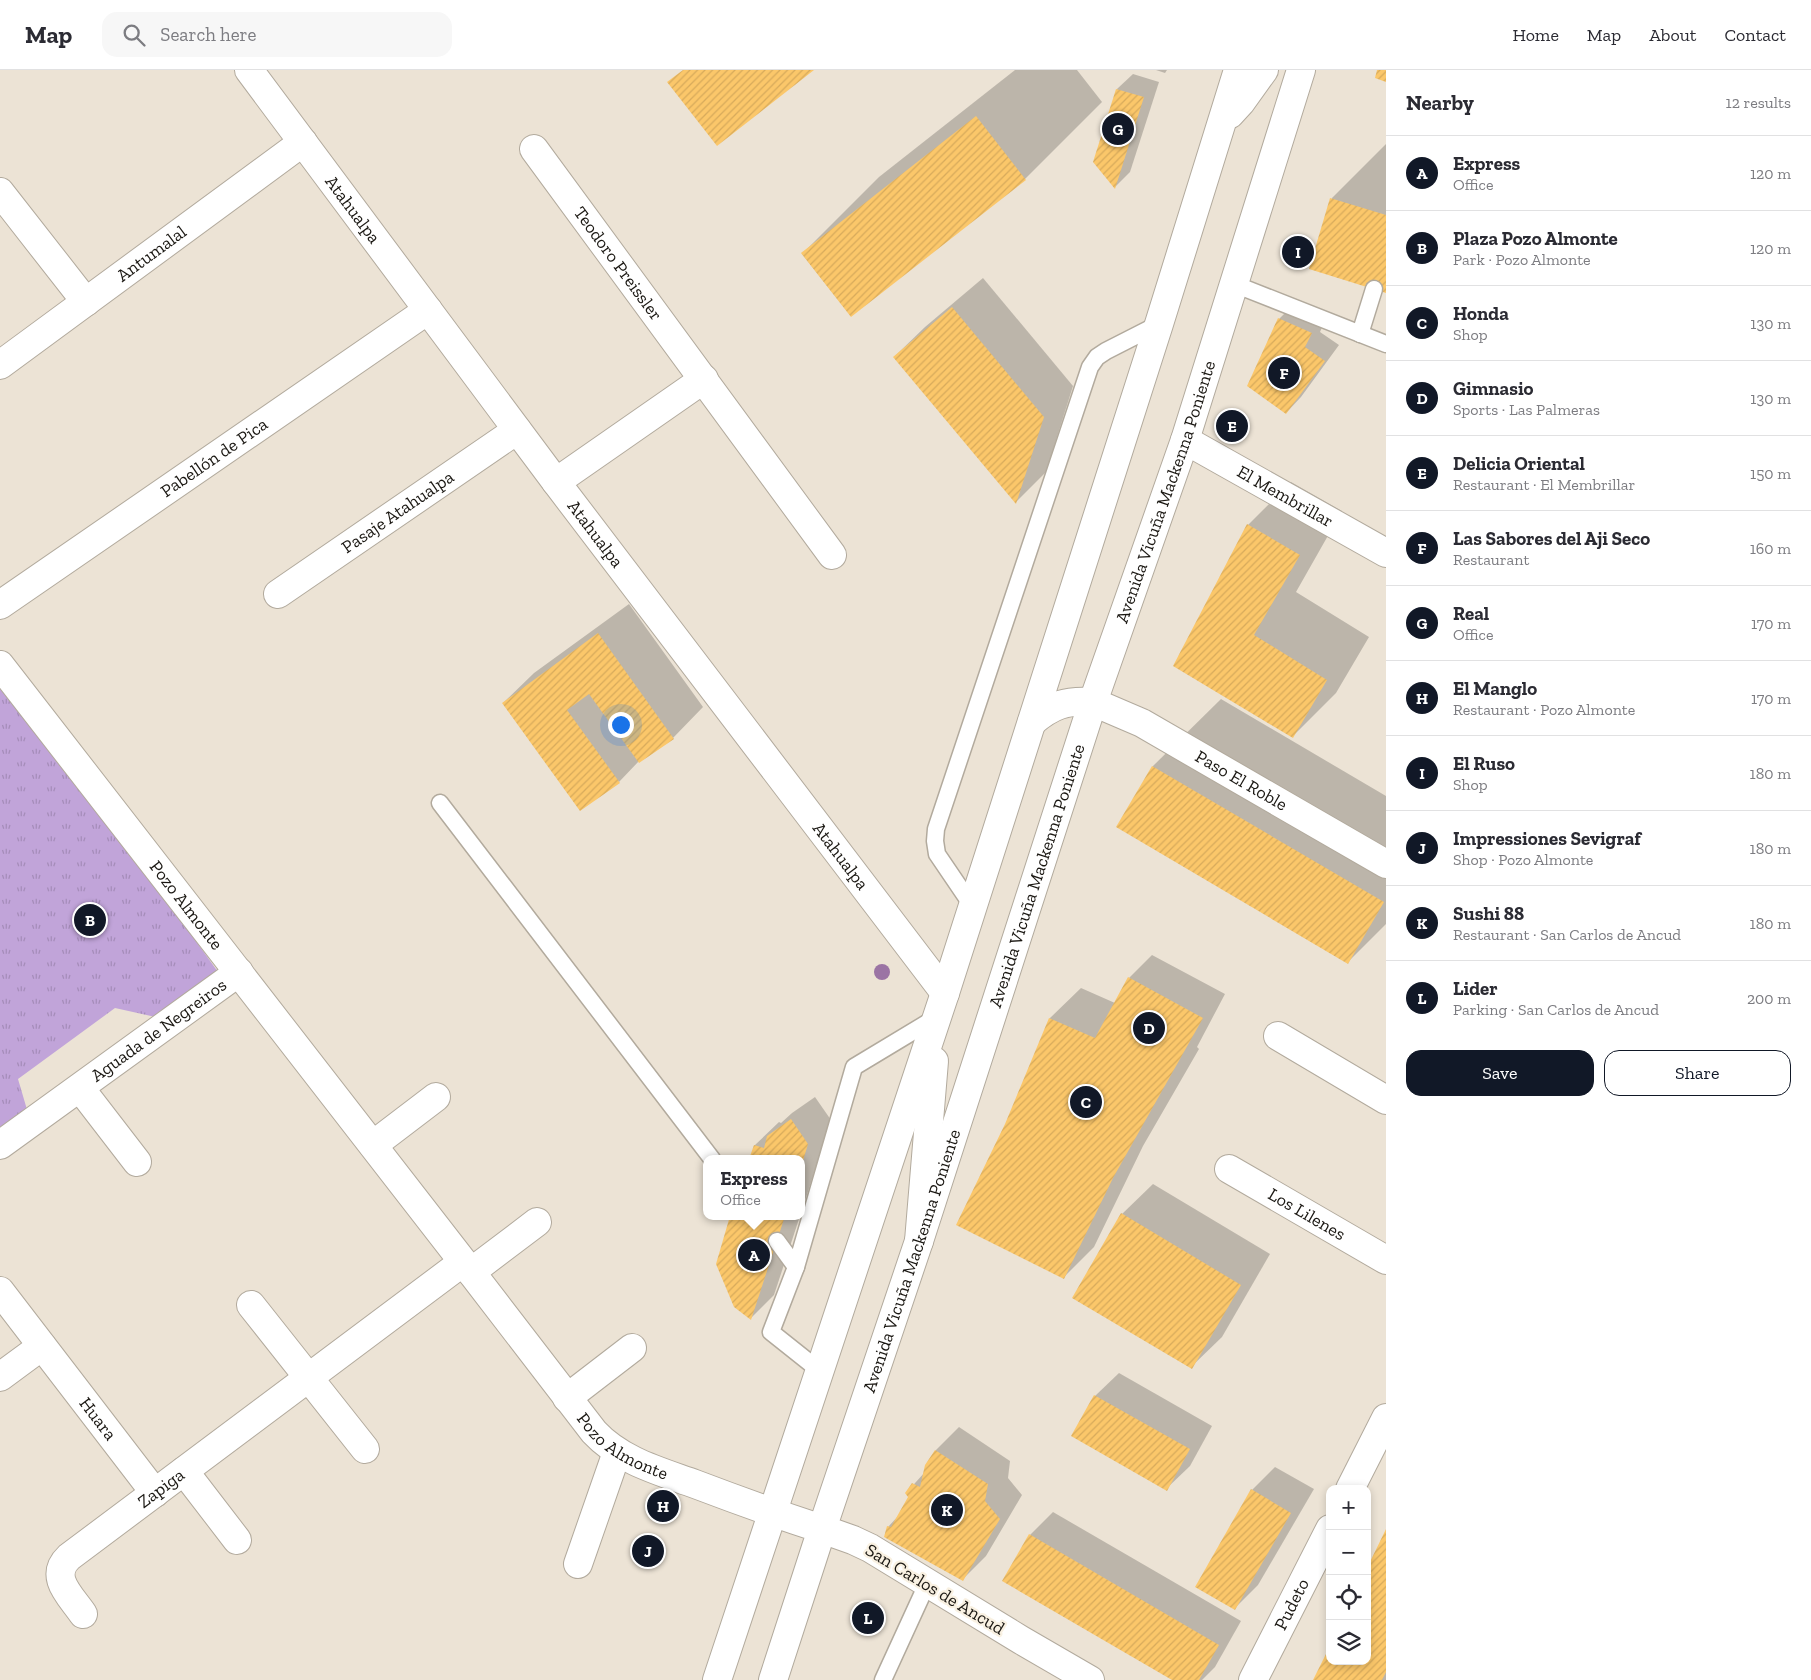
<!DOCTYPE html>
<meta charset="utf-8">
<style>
:root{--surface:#fff;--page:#f7f7f7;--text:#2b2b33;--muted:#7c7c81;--line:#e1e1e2;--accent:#111827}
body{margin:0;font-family:"Zilla Slab",serif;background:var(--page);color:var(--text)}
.controls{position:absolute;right:15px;bottom:15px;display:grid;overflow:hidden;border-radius:10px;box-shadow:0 2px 8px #0003}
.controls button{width:45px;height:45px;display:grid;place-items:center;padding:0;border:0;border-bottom:1px solid var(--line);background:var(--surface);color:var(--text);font:25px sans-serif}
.you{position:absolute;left:620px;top:654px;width:18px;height:18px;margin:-12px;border:4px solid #fff;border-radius:50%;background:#1a73e8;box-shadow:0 0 0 8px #1a73e833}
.badge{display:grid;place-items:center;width:32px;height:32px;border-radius:50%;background:var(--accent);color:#fff;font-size:16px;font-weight:700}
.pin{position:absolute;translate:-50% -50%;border:2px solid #fff;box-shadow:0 1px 5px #0006}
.popup{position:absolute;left:703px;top:1085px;width:102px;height:65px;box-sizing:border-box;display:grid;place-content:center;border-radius:10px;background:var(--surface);filter:drop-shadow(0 1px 4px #0005);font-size:16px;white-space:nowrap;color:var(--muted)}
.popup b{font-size:19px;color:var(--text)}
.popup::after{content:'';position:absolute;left:50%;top:100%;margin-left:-10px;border:10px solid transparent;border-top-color:var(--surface)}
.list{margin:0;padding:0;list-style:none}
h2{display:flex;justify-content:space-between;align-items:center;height:65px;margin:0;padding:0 20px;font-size:21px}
h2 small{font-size:16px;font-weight:400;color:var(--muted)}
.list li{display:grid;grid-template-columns:32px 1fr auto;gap:15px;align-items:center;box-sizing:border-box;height:75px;padding:0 20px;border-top:1px solid var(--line)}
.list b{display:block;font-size:19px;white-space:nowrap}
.list p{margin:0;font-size:16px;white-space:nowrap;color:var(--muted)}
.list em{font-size:16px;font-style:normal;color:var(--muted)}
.actions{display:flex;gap:10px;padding:15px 20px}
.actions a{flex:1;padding:11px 0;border:1px solid var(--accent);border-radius:15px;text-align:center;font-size:18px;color:var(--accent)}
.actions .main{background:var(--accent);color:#fff}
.icon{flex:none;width:28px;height:28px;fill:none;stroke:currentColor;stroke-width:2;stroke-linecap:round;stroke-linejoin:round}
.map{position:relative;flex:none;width:1386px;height:1610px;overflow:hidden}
header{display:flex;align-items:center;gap:30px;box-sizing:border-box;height:70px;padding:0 25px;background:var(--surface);border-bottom:1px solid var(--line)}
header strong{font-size:24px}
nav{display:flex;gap:28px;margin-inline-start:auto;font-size:18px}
.search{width:350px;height:45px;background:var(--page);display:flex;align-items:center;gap:12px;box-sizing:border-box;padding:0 18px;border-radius:15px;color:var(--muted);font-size:19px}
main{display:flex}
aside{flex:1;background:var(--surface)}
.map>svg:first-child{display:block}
.park{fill:url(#park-tufts)}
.shadow{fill:#0003}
.building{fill:url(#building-hatch)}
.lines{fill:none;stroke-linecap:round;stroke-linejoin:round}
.service-casing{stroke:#b2aa9d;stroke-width:19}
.minor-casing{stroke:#b2aa9d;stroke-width:30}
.tertiary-casing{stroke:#b2aa9d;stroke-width:30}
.primary-casing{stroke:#b2aa9d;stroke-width:30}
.service{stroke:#fff;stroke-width:16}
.minor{stroke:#fff;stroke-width:28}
.tertiary{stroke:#fff;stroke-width:28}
.primary{stroke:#fff;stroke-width:28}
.tree{fill:#9b74a4}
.labels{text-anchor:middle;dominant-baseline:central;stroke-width:4.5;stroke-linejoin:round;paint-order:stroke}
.street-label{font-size:18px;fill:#1a1712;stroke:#f9f1e2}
</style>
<header>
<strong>Map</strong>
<div class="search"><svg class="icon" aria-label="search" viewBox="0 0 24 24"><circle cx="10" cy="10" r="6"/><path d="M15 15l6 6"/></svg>Search here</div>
<nav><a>Home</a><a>Map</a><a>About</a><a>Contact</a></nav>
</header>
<main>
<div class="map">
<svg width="1386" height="1610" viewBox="0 0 1386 1610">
<defs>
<pattern id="park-tufts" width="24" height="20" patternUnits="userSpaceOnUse" patternTransform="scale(1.25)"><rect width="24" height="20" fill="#c1a4d9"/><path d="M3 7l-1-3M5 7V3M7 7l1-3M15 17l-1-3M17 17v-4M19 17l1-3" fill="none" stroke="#a58cb9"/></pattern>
<pattern id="building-hatch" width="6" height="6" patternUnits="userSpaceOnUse" patternTransform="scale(1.25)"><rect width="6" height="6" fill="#fbc76a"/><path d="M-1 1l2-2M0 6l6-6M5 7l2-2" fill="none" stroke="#d7aa5b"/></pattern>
</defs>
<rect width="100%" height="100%" fill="#ece3d5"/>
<path class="park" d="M0 609 143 797 218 902 160 948 115 938 18 1009 28 1043 0 1064Z"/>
<g class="shadow">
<path d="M1015 0H1077L1102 32 1025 109 851 246 802 184 879 107Z"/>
<path d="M1156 0H1167L1165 3Z"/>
<path d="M1133 4 1159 12 1130 102 1115 117 1094 92 1117 19Z"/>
<path d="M1386 74V221L1310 198 1332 128Z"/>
<path d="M983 208 1073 316 1046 402 1016 432 894 287 925 257Z"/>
<path d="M1294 234 1326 248 1320 262 1339 275 1301 327 1286 343 1279 249Z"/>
<path d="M1291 412 1342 441 1296 522 1369 567 1336 623 1293 666 1175 596 1248 455Z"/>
<path d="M629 534 703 637 673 668 639 691 619 712 503 633 534 603Z"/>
<path d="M1221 629 1386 726V854L1348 892 1118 757 1153 696Z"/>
<path d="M1152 885 1225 924 1197 977 1199 979 1143 1076 1094 1177 1064 1207 1006 1055 1050 948 1081 918 1115 933 1129 908Z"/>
<path d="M815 1027 831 1050 802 1140V1089H751L755 1075 779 1052 781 1053 792 1043Z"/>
<path d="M1153 1114 1270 1184 1222 1267 1191 1297 1122 1144Z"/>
<path d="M732 1146H800L774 1225 751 1248Z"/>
<path d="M1119 1303 1212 1356 1190 1396 1166 1419 1095 1326Z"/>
<path d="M959 1357 1010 1391 1008 1408 1022 1425 986 1486 963 1509 888 1457 900 1444 910 1427 906 1423 925 1402 926 1396 936 1380Z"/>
<path d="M1275 1397 1314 1419 1258 1515 1235 1538 1252 1420Z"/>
<path d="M1053 1442 1241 1551 1215 1597 1202 1610H1175L1030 1465Z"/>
<path d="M1386 1462V1610H1315L1330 1591H1367Z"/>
</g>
<g class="building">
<path d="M683 0H814L717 76 667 12Z"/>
<path d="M1377 0H1386V12L1375 8Z"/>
<path d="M1116 19 1144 27 1115 119 1093 92Z"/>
<path d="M976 46 1026 110 851 247 801 183Z"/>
<path d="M1330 128 1386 145V223L1309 199Z"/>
<path d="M952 237 1044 347 1016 434 893 287Z"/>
<path d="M1278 248 1312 263 1305 277 1325 291 1286 344 1247 316Z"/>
<path d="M1247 454 1300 485 1254 565 1327 610 1293 668 1173 596Z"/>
<path d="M598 563 674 669 639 693 589 624 567 640 620 713 580 741 502 633Z"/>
<path d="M1152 696 1384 832 1348 894 1116 757Z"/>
<path d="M1128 907 1203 948 1113 1108 1064 1209 956 1155 1005 1054 1049 948 1095 968Z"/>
<path d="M791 1049 808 1074 802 1094V1089H749L754 1075 764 1078 767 1066Z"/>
<path d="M1121 1143 1241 1215 1192 1299 1072 1228Z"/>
<path d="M730 1146H785L751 1250 734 1237 716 1194Z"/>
<path d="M1094 1325 1190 1379 1167 1421 1071 1366Z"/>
<path d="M935 1380 988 1414 985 1431 1000 1449 963 1511 884 1467 887 1456 891 1457 908 1427 905 1423 912 1413 920 1417 925 1395Z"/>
<path d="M1251 1419 1291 1443 1235 1540 1195 1517Z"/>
<path d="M1386 1459V1602L1382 1610H1313L1330 1576V1591H1367V1498Z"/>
<path d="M1029 1464 1219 1575 1199 1610H1172L1002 1511Z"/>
</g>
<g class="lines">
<g class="service-casing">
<g id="service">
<path d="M1234 214 1386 274"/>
<path d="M1360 264 1374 219"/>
<path d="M440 733 712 1089"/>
<path d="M973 837 937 784 935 771 936 759 1090 297 1097 287 1106 281 1159 254"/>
<path d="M777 1171 796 1197"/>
<path d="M820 1301 771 1262 796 1197 854 997 937 947"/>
<path d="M883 1610 927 1514"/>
</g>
</g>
<g class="minor-casing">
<g id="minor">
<path id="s1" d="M249 0 556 412 945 923"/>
<path id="s2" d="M534 79 832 485"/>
<path d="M0 122 86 232"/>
<path id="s3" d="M0 295 303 72"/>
<path id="s4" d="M1185 370 1386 483"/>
<path d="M556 412 704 309"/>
<path id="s5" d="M278 524 517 360"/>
<path id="s6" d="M0 535 428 240"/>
<path id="s7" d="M0 595 471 1202 594 1362C621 1391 659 1401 695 1414 737 1430 779 1445 822 1459L773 1610"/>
<path id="s8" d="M1093 632 1142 653 1386 794"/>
<path d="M1278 966 1386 1030"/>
<path d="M80 1018 137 1092"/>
<path id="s9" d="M0 1075 239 902"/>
<path d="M373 1075 436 1027"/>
<path id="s10" d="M1229 1099 1386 1190"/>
<path d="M471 1202 537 1152"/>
<path id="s11" d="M0 1221 155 1423"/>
<path d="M251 1235 365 1379"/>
<path d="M0 1307 42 1276"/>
<path d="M567 1328 632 1278"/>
<path d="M184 1401 237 1470"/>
<path d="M1350 1419 1386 1348"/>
<path d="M578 1494 617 1382"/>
<path id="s12" d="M83 1544C71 1526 48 1507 69 1487L463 1192"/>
<path id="s13" d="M1253 1610 1330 1459"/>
</g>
</g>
<g class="tertiary-casing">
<g id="tertiary">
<path id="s14" d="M1090 1610 1021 1570 870 1478 853 1470 822 1459 919 1171 1093 632 1185 370 1301 0"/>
</g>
</g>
<g class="primary-casing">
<g id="primary">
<path d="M1230 44 1241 32 1264 0"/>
<path d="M1032 652C1052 635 1066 630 1093 632"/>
<path d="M919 1171 934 991"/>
<path d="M717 1610 945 923 1159 254 1238 0"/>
</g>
</g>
<use href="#service" class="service"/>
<use href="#minor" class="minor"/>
<use href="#tertiary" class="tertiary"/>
<use href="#primary" class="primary"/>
</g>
<circle class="tree" cx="882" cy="902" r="8"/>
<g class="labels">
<g class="street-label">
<text stroke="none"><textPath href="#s1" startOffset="174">Atahualpa</textPath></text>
<text stroke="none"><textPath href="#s3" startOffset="188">Antumalal</textPath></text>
<text stroke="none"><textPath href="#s2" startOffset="142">Teodoro Preissler</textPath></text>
<text stroke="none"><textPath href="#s6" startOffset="260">Pabellón de Pica</textPath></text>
<text stroke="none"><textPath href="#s14" startOffset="1401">Avenida Vicuña Mackenna Poniente</textPath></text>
<text stroke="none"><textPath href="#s4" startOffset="115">El Membrillar</textPath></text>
<text stroke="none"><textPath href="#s5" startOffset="145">Pasaje Atahualpa</textPath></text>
<text stroke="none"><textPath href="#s1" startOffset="579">Atahualpa</textPath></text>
<text stroke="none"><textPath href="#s8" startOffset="168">Paso El Roble</textPath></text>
<text stroke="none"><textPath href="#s1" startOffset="984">Atahualpa</textPath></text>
<text stroke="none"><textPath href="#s14" startOffset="996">Avenida Vicuña Mackenna Poniente</textPath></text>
<text stroke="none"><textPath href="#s7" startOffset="304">Pozo Almonte</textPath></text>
<text stroke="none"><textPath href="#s9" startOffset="196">Aguada de Negreiros</textPath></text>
<text stroke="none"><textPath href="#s10" startOffset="90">Los Lilenes</textPath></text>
<text stroke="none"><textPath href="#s14" startOffset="591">Avenida Vicuña Mackenna Poniente</textPath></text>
<text stroke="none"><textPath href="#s11" startOffset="161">Huara</textPath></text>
<text stroke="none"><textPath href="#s7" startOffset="1002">Pozo Almonte</textPath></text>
<text stroke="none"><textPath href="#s12" startOffset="181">Zapiga</textPath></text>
<text transform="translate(935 1519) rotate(31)">San Carlos de Ancud</text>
<text stroke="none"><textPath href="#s13" startOffset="85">Pudeto</textPath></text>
</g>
</g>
</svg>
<div class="controls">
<button>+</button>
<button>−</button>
<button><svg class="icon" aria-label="locate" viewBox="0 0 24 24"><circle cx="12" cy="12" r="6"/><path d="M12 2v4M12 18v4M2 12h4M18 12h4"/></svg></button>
<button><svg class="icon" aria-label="layers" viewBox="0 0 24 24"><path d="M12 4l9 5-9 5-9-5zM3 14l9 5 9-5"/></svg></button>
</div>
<div class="you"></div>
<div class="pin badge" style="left:754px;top:1185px">A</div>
<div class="popup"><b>Express</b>Office</div>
<div class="pin badge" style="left:90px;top:850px">B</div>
<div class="pin badge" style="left:1086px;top:1032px">C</div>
<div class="pin badge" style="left:1149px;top:958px">D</div>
<div class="pin badge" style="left:1232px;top:356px">E</div>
<div class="pin badge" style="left:1284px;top:303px">F</div>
<div class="pin badge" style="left:1118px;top:59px">G</div>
<div class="pin badge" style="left:663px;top:1436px">H</div>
<div class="pin badge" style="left:1298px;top:182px">I</div>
<div class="pin badge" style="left:648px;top:1481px">J</div>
<div class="pin badge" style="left:947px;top:1440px">K</div>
<div class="pin badge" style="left:868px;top:1548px">L</div>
</div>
<aside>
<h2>Nearby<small>12 results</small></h2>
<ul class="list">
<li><span class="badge">A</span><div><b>Express</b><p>Office</p></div><em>120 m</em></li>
<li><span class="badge">B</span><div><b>Plaza Pozo Almonte</b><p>Park · Pozo Almonte</p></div><em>120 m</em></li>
<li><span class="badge">C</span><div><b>Honda</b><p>Shop</p></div><em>130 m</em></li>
<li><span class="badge">D</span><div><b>Gimnasio</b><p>Sports · Las Palmeras</p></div><em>130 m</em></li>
<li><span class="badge">E</span><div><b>Delicia Oriental</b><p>Restaurant · El Membrillar</p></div><em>150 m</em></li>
<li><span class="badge">F</span><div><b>Las Sabores del Aji Seco</b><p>Restaurant</p></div><em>160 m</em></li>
<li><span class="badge">G</span><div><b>Real</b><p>Office</p></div><em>170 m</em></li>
<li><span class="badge">H</span><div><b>El Manglo</b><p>Restaurant · Pozo Almonte</p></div><em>170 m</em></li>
<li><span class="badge">I</span><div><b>El Ruso</b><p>Shop</p></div><em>180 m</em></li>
<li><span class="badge">J</span><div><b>Impressiones Sevigraf</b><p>Shop · Pozo Almonte</p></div><em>180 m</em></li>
<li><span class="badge">K</span><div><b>Sushi 88</b><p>Restaurant · San Carlos de Ancud</p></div><em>180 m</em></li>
<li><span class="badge">L</span><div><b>Lider</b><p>Parking · San Carlos de Ancud</p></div><em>200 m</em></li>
</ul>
<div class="actions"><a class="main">Save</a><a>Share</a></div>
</aside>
</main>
